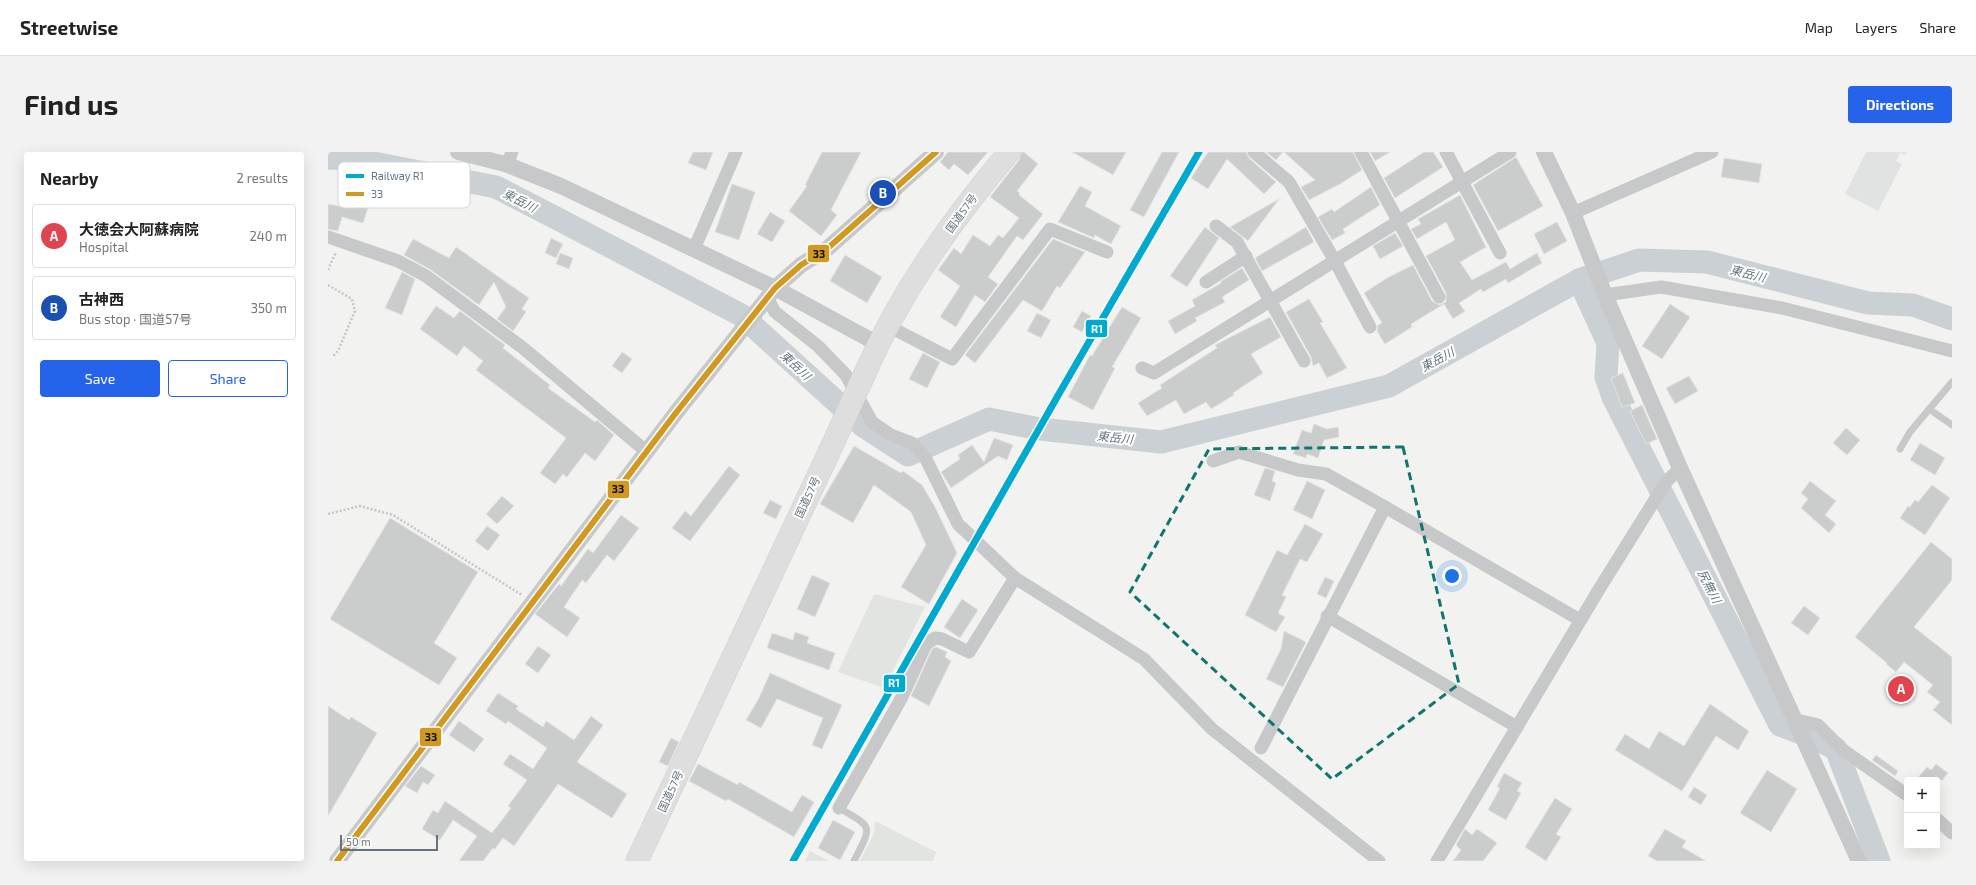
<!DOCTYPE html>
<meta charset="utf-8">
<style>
:root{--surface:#fff;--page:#f2f2f2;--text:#222;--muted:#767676;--line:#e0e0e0;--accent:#2563eb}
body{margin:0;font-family:"Exo 2","Noto Sans JP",sans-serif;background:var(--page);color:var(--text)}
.controls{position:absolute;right:12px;bottom:12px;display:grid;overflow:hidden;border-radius:4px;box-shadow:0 4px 16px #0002}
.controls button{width:36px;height:36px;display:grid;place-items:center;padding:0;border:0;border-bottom:1px solid var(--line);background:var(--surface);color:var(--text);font:20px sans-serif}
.scale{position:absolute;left:12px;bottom:10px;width:98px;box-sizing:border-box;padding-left:4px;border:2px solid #65737e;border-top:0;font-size:11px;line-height:14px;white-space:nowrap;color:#65737e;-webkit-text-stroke:3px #fff;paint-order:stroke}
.you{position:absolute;left:1124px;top:424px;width:14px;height:14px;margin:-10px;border:3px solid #fff;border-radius:50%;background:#1a73e8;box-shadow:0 0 0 6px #1a73e833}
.badge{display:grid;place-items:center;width:26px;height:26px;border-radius:50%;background:var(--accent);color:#fff;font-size:13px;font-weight:700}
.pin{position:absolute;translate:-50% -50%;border:2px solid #fff;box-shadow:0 1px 4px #0006}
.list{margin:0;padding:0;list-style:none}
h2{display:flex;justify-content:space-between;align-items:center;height:52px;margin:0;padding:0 16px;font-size:17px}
h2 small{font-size:13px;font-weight:400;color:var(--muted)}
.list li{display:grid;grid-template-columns:26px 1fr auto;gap:12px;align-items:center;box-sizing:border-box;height:64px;margin:0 8px 8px;padding:0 8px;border:1px solid var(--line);border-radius:4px}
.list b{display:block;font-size:15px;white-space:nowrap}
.list p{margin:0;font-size:13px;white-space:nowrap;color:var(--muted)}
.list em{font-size:13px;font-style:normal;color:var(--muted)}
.actions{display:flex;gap:8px;padding:12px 16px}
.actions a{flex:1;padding:9px 0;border:1px solid var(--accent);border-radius:4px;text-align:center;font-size:14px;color:var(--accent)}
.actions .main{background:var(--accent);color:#fff}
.map{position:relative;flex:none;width:1624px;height:709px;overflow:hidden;border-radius:4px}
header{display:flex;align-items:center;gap:24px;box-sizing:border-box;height:56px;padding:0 20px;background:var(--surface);border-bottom:1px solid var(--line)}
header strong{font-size:19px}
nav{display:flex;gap:22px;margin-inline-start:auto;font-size:14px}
.intro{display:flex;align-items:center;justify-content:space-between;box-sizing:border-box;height:96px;padding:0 24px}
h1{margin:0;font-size:28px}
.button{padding:10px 18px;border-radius:4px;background:var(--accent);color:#fff;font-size:14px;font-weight:700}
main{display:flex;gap:24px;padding:0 24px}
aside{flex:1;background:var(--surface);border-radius:4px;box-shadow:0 4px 16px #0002}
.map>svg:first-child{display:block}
.built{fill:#e1e2e2}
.green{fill:#e2e5df}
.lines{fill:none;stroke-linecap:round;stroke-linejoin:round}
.river{stroke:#cad0d3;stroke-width:23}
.building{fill:#cbcccc;stroke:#e2e2e1}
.trunk-casing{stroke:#d0d0d1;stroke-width:23}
.path{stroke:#c5c6c6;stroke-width:2.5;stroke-dasharray:2 2;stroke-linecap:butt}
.service{stroke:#c7c8c9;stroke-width:7}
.minor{stroke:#c7c8c9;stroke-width:13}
.tertiary{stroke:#c7c8c9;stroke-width:16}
.trunk{stroke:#dddedd;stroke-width:22}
.trunk-bridge-casing{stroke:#d0d0d1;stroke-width:23;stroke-linecap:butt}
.trunk-bridge{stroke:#dddedd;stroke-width:22}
.bus-1-casing{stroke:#fff;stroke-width:9}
.bus-1{stroke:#d29920;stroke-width:6}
.rail-1-casing{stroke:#fff;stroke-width:10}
.rail-1{stroke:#00a9ce;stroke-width:7}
.marked{fill:none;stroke:#0f766e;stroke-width:3;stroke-dasharray:8 5;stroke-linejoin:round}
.labels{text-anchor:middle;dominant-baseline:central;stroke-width:4;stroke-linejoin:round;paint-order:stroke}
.street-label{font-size:11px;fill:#65737e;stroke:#fff}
.water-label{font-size:12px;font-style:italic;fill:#61747b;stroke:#fff}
.key{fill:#fff;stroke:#d1d5d8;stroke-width:1}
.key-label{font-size:11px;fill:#65737e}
.line-badge{stroke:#fff;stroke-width:1.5}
.badge-label{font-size:11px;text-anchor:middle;font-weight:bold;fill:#fff}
.pale-badge-label{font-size:11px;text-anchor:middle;font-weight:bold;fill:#111}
</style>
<header>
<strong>Streetwise</strong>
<nav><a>Map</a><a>Layers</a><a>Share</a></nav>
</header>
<div class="intro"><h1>Find us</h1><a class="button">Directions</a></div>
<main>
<aside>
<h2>Nearby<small>2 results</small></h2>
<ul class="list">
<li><span class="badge" style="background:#e0444e">A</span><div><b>大徳会大阿蘇病院</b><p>Hospital</p></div><em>240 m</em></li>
<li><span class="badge" style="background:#1a4fb4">B</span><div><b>古神西</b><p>Bus stop · 国道57号</p></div><em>350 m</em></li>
</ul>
<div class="actions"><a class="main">Save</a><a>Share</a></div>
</aside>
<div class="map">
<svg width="1624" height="709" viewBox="0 0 1624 709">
<rect width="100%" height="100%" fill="#f2f2f1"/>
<path class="built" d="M1538 0H1579L1577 3 1572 1 1568 9 1574 12 1550 59 1517 42Z"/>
<g class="green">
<path d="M546 442 597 455 556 536 510 520Z"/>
<path d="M547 669 608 700 605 709H532L546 681Z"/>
<path d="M482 699 501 709H477Z"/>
</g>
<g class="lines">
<g class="river">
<path d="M0 6 25 7 168 35 228 66 413 163 534 273 580 303 661 267 712 277 833 290 1061 234 1251 128 1311 108 1379 110 1540 151 1585 153 1624 167"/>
<path d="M1251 128 1280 191 1278 225 1285 245 1452 573 1493 589 1508 597 1551 709"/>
</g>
</g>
<g class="building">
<path d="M365 0H385L378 18 360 11Z"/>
<path d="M494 0H533L503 58 509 63 493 84 461 59 479 34 477 33Z"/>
<path d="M620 0H660L640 23 626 12 621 18 612 10Z"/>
<path d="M693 0H696L710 12 689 39 692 41 691 43 715 62 695 88 689 84 660 125 670 132 657 150 647 143 628 175 612 165 632 134 610 118 626 96 633 102 645 83 662 94 670 83 675 86 691 66 662 45 691 8Z"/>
<path d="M744 0H798L785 23Z"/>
<path d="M834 0H851L816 65 802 58Z"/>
<path d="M880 0H918L921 6 948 30 936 42 899 7 880 37 863 26Z"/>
<path d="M938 0H955L948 8Z"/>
<path d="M956 0H1025L1034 18 1012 32 981 48 973 35 987 28Z"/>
<path d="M1042 0H1062L1047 9Z"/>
<path d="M1096 0H1105L1115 15 1067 46 1056 26Z"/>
<path d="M1188 5 1215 54 1170 79 1145 33Z"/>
<path d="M1396 6 1434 12 1431 31 1393 25Z"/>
<path d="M404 32 427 40 411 88 387 80Z"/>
<path d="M752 34 764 40 757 54 793 74 783 92 767 83 766 86 730 70Z"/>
<path d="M1043 35 1052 53 1015 77 1017 81 1004 88 990 65 1004 57 1006 60Z"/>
<path d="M1132 43 1158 95 1132 110 1144 128 1178 110 1182 117 1209 101 1214 111 1180 131 1178 127 1155 140 1153 137 1131 151 1137 159 1125 167 1116 152 1083 172 1084 175 1057 192 1049 179 1050 173 1054 171 1036 141 1059 126 1085 113 1104 149 1111 153 1118 150V141L1098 104 1127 88 1118 70 1089 87 1083 77 1093 72 1090 67Z"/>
<path d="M23 44 42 50 35 71 14 65 10 79 0 77V52L20 56Z"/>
<path d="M951 47 920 89 902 75Z"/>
<path d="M442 60 457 69 444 90 429 82Z"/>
<path d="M1229 70 1239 89 1216 102 1206 82Z"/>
<path d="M877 75 891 86 859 135 842 124Z"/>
<path d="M978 75 986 90 934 119 927 106Z"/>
<path d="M1067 81 1075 94 1052 107 1045 94Z"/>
<path d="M223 86 235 92 228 106 217 101Z"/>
<path d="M85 87 121 106 128 95 201 146 194 157 198 160 185 179 169 167 178 155 166 130 151 153 103 118 76 103Z"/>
<path d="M725 87 757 100 732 136 729 134 714 159 695 148 647 211 637 203Z"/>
<path d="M232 101 245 106 241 117 228 112Z"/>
<path d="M517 103 554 125 539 151 502 129Z"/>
<path d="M914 116 921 128 894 145 897 150 867 166 869 169 847 182 840 169 867 154 864 148 893 131 892 130Z"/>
<path d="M74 120 87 127 74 163 57 156Z"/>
<path d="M981 147 995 170 992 171 1019 216 999 226 991 211 985 214 983 205 958 160Z"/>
<path d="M1342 152 1362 165 1334 207 1314 194Z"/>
<path d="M108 154 126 166 132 159 177 193 175 196 222 233 220 236 267 270 269 268 286 283 267 309 257 301 239 325 235 322 227 332 212 321 238 286 148 218 155 209 136 194 129 204 92 177Z"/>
<path d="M794 155 813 166 784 215 787 216 765 258 740 245 762 203 764 204Z"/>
<path d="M754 159 763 164 754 180 745 175Z"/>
<path d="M709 161 723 168 713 186 699 179Z"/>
<path d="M942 165 953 185 923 202 935 221 905 241 906 243 883 257 878 250 856 262 848 248 819 264 810 251 834 236 832 233 889 196 887 193Z"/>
<path d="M294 200 304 207 294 221 284 214Z"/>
<path d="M595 201 612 210 599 236 581 227Z"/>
<path d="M1295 221 1307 251 1294 255 1283 226Z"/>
<path d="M1361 224 1370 239 1347 252 1338 236Z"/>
<path d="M1314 253 1329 287 1318 292 1302 259Z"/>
<path d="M986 272 999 277 1010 275 1011 285 996 288 990 306 979 302 978 306 965 302 974 278 983 281Z"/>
<path d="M1518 276 1532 288 1519 303 1505 291Z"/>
<path d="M666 286 685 293 679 308 670 304 623 336 613 320 632 307 630 303 644 293 656 310Z"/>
<path d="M1592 291 1617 306 1607 323 1582 308Z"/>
<path d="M526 294 573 321 575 319 594 333 607 355 629 401 601 452 573 435 598 393 583 360 546 333 525 371 492 352Z"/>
<path d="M401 314 412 323 362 389 344 376 357 359 363 364Z"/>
<path d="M937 316 947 319 944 329 948 331 942 349 926 343Z"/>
<path d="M979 329 997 338 984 367 965 358Z"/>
<path d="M1482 329 1508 349 1497 363 1508 372 1501 381 1473 356 1480 347 1473 341Z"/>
<path d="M1604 333 1622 346 1597 383 1572 366 1580 354 1582 355 1587 348 1590 350Z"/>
<path d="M174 344 186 354 169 372 158 362Z"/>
<path d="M442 348 454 354 448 367 435 361Z"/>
<path d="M293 363 311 376 286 409 279 403 258 431 254 428 236 455 252 466 239 485 207 462 231 432 233 434 260 397 265 401Z"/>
<path d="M62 366 150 420 106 491 129 506 111 533 2 467Z"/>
<path d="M977 372 995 382 979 410 972 407 954 443 958 445 950 461 957 465 948 480 917 463 949 398 959 403Z"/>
<path d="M159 374 172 383 160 399 147 389Z"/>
<path d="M1603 390 1624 407V428L1586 475 1624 505V573L1605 558 1612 550 1599 540 1605 533 1576 510 1568 520 1558 512 1559 511 1527 485Z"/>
<path d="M484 423 502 431 487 465 469 457Z"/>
<path d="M997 425 1006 429 998 446 989 442Z"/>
<path d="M634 447 650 458 632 486 616 475Z"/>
<path d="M1476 454 1492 466 1480 483 1463 471Z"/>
<path d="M956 479 978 490 955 535 938 527 953 497Z"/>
<path d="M467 480 481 485 479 491 507 501 501 518 439 496 444 481 465 488Z"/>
<path d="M210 494 223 503 210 521 197 512Z"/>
<path d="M608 495 619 500 617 505 623 509 601 554 583 544 604 497Z"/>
<path d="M442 521 514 553 494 597 484 593 495 566 449 547 433 576 418 568 431 546Z"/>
<path d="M170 541 190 554 188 557 215 575 218 569 246 588 263 564 275 573 249 610 299 642 284 666 230 632 186 694 175 686 166 698 165 696 155 709H131L149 684 125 668 112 688 94 677 105 658 110 661 117 649 164 681 183 656 180 654 199 628 175 612 182 602 205 617 219 596 180 569 178 572 158 559Z"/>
<path d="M1382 552 1421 579 1410 598 1388 584 1354 639 1287 598 1297 582 1321 597 1331 579 1356 594Z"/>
<path d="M0 554 21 568 23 565 49 581 0 664Z"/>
<path d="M131 569 156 587 146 600 121 583Z"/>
<path d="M343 586 351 590 340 614 331 610Z"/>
<path d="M1548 603 1570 619 1567 624 1544 608Z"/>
<path d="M370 612 410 633 411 630 464 660 474 643 486 650 466 685 400 647 398 649 361 629Z"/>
<path d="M1608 612 1620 621 1615 627 1616 628H1588L1599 615 1603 618Z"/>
<path d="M93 614 107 623 100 633 95 630 89 641 77 634Z"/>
<path d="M1439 618 1469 637 1443 680 1412 661Z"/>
<path d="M1176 621 1194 631 1189 639 1193 641 1178 668 1160 658 1172 636 1169 635Z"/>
<path d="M1366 635 1379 643 1373 653 1360 645Z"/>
<path d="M1227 646 1244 657 1228 682 1233 685 1218 709 1197 695Z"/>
<path d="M505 668 527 680 512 708 490 696Z"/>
<path d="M1137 677 1144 683 1149 677 1169 691 1155 709H1125L1133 698 1128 693Z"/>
<path d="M1337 677 1358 689 1354 695 1378 709H1329L1320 704Z"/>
</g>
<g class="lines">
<g class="trunk-casing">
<g id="trunk">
<path d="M538 219C573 139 625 67 681 0"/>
<path d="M309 709 503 296"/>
</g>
</g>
<g class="path">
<path d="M0 118 8 100"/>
<path d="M0 133 24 147 27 159 10 199 5 204"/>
<path d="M0 362 32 354 65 363 194 443"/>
</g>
<g class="service">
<path d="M1601 257 1624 273"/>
<path d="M1572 297 1582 280 1624 230"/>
<path d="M511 656C546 676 544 673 526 709"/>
</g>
<g class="minor">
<path d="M926 0 961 30 1007 109 1042 175"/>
<path d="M1033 0 1111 145"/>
<path d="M1118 0 1172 101"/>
<path d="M179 13 184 0"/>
<path d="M1245 61 1384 0"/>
<path d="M888 74 909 90 976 209"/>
<path d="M0 85 70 109 98 124 195 196 319 300"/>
<path d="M366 97 408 0"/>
<path d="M878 130 918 104"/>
<path d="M1277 143 1333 135 1454 156 1624 199"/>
<path d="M439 146 447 160 490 194 518 223 544 270 563 283 584 291 597 305 630 372 687 426 816 507 884 577 1051 709"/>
<path d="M560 174 624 207 722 77 779 100"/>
<path d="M814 216 826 221 1182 0"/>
<path d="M885 309 911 300 970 318 998 322 1057 355 933 596"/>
<path d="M1057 355 1252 468"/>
<path d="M999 464 1189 575"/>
<path d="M1465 567 1490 573 1515 598 1579 643"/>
<path d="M511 656 573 547 598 492 607 486 614 487 641 500 687 426"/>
<path d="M1609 667 1624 681"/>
<path d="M1109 709 1270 439 1338 330 1352 316"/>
</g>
<g class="tertiary">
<path d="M130 0 177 12 233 34 447 136 550 192"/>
<path d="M1216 0 1245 61 1277 143 1352 316 1531 709"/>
<path d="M9 709 347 262 447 136 473 113 500 96 608 0"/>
</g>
<use href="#trunk" class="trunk"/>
<g class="trunk-bridge-casing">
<path id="trunk-bridge" d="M503 296 538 219"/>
</g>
<use href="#trunk-bridge" class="trunk-bridge"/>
<g class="bus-1-casing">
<path id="bus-1" d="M9 709 347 262 447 136 473 113 500 96 608 0"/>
</g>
<use href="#bus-1" class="bus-1"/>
<g class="rail-1-casing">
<path id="rail-1" d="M465 709 732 240 871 0"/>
</g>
<use href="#rail-1" class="rail-1"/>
</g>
<path class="marked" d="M1075 295 1131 532 1004 627 802 440 881 297Z"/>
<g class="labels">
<g class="street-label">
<text transform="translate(633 61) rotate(-54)">国道57号</text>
<text transform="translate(479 345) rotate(-65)">国道57号</text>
<text transform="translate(342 639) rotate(-65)">国道57号</text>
</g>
<g class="water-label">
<text transform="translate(192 48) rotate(27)">東岳川</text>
<text transform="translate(1420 121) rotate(14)">東岳川</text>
<text transform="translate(1109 207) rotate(-29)">東岳川</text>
<text transform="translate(468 213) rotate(43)">東岳川</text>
<text transform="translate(787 285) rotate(6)">東岳川</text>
<text transform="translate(1382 434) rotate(63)">尻無川</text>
</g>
</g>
<rect x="10" y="10" width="132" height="46" rx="6" class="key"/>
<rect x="18" y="22" width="18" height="4" fill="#00a9ce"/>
<rect x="18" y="40" width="18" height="4" fill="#d29920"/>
<g class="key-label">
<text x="43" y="28">Railway R1</text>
<text x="43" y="46">33</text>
</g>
<g class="line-badge">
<rect x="479" y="92" width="23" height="19" rx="4" fill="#d29920"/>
<rect x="757" y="167" width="23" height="19" rx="4" fill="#00a9ce"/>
<rect x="279" y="328" width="23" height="19" rx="4" fill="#d29920"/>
<rect x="555" y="522" width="23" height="19" rx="4" fill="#00a9ce"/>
<rect x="91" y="575" width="23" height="20" rx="4" fill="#d29920"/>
</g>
<g class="badge-label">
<text x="769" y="181">R1</text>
<text x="566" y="535">R1</text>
</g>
<g class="pale-badge-label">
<text x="491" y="106">33</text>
<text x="290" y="341">33</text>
<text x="103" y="589">33</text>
</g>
</svg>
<div class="controls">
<button>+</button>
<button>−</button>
</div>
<div class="scale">50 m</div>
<div class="you"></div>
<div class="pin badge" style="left:1573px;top:537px;background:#e0444e">A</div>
<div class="pin badge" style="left:555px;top:41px;background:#1a4fb4">B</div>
</div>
</main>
